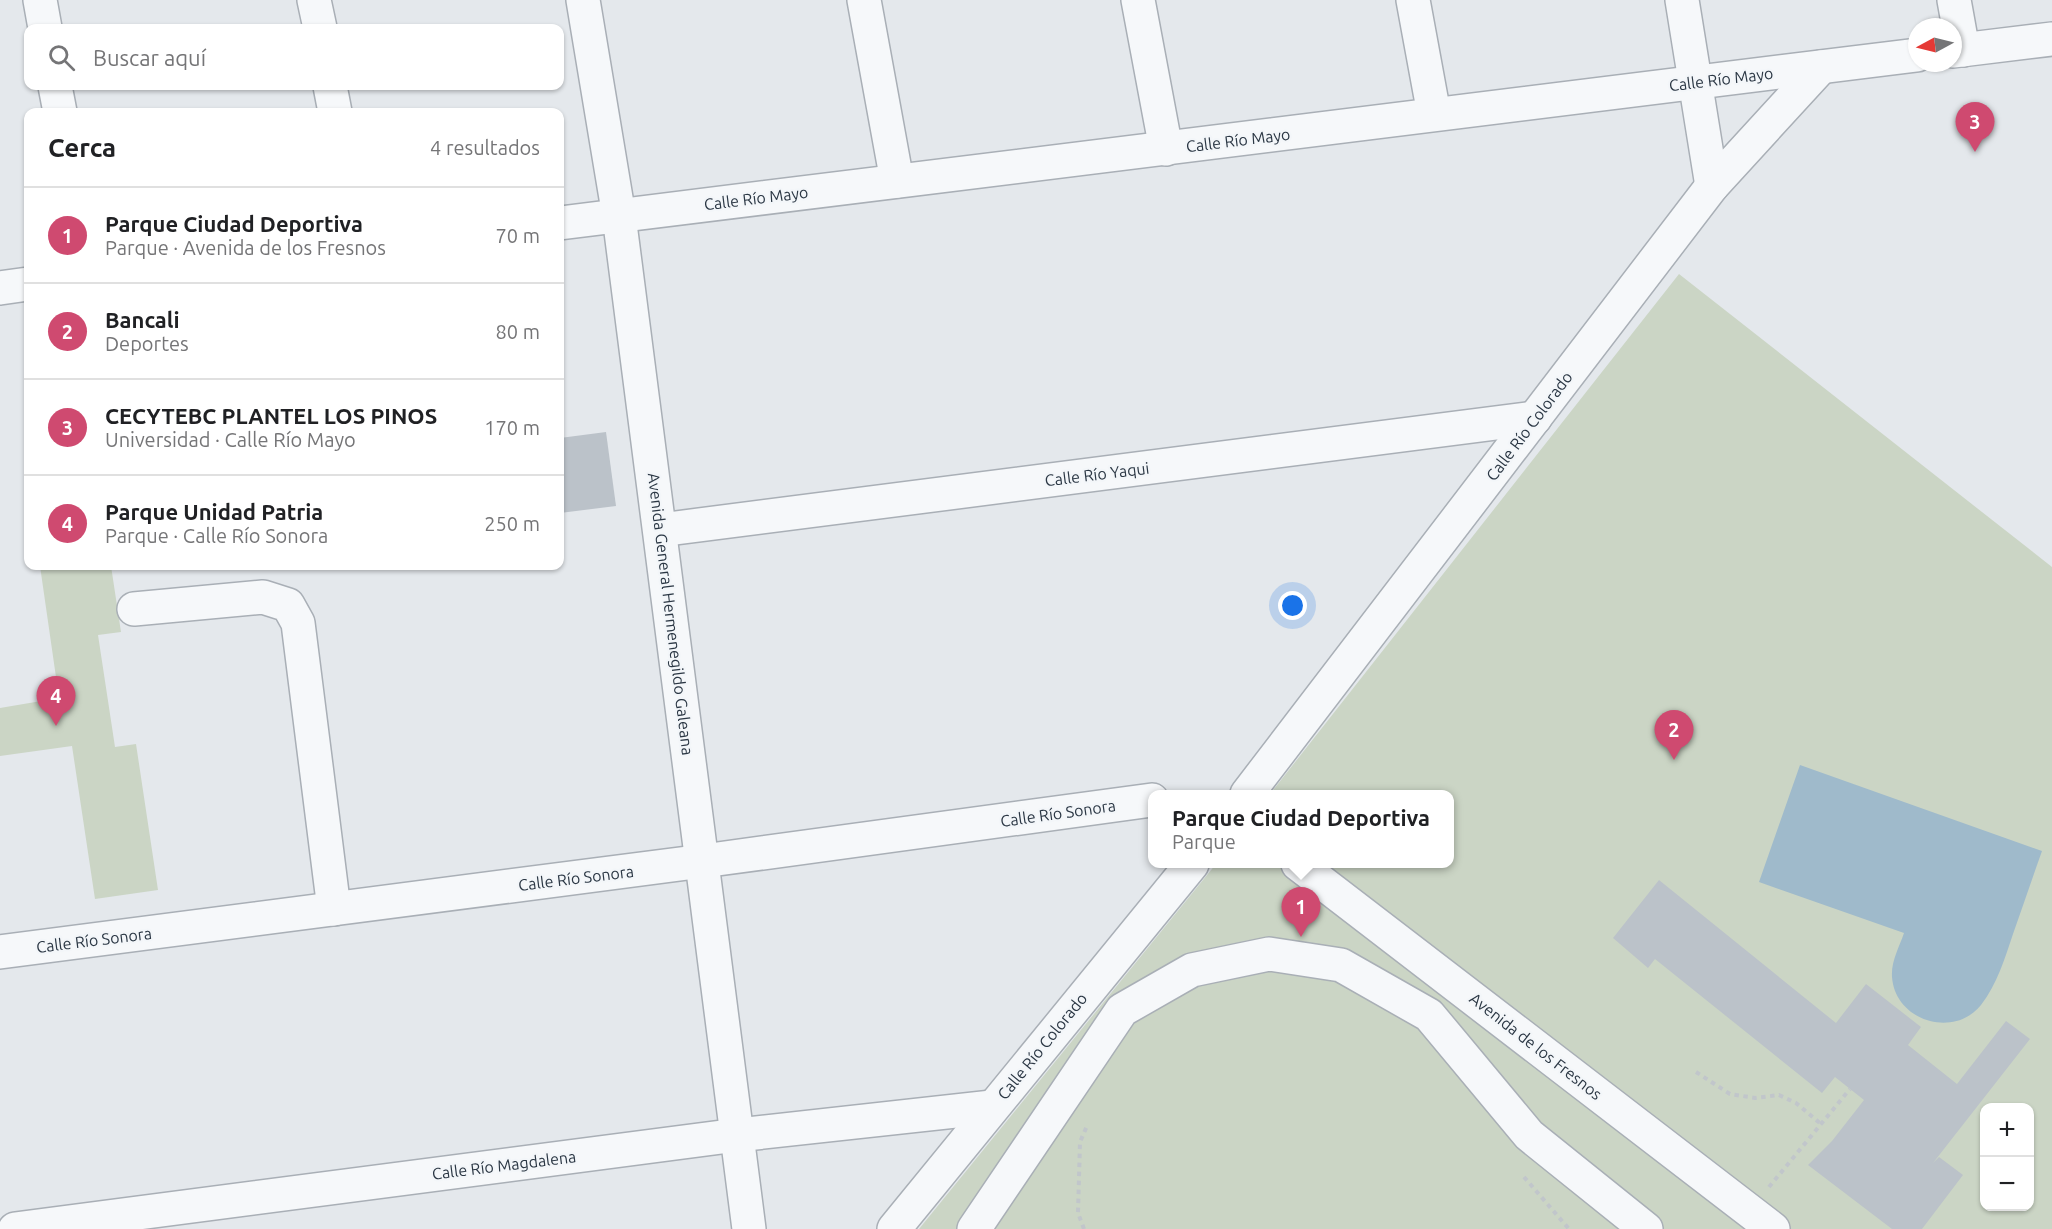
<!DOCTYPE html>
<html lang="es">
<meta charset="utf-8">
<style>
:root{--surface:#fff;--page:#f6f6f6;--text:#202124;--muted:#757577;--line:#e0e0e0;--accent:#cf4a70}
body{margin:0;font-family:Ubuntu,sans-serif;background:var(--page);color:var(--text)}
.controls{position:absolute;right:18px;bottom:18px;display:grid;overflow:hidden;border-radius:12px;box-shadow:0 2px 4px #0004}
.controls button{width:54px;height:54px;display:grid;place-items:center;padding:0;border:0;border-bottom:2px solid var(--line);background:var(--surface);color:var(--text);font:30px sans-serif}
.compass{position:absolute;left:1908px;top:18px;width:54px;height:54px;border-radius:50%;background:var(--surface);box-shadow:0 2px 4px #0004;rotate:263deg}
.you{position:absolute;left:1293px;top:606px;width:21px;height:21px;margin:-15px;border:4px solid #fff;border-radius:50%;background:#1a73e8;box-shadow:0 0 0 9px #1a73e833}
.badge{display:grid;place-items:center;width:39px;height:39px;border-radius:50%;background:var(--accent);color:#fff;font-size:20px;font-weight:700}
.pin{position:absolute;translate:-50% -50px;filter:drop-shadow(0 2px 3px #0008)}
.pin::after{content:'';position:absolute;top:32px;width:21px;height:18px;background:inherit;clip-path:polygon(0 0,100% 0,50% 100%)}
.popup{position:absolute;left:1148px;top:790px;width:306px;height:78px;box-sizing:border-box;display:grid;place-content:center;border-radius:12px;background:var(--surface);filter:drop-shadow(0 2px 4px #0005);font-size:20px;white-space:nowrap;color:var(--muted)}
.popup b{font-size:22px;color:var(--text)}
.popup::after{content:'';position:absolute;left:50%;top:100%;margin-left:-12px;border:12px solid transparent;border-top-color:var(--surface)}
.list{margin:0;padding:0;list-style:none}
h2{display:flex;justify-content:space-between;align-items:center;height:78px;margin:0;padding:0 24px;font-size:26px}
h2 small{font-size:20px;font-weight:400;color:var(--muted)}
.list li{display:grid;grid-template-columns:39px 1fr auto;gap:18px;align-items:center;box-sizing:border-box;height:96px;padding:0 24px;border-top:2px solid var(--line)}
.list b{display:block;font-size:22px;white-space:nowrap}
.list p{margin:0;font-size:20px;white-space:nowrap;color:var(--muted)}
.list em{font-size:20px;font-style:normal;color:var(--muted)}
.icon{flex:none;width:33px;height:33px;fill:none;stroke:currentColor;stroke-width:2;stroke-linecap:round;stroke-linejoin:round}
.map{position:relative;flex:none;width:2052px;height:1229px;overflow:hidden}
.search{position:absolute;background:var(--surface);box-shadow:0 2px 4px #0004;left:24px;top:24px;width:540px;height:66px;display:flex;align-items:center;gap:15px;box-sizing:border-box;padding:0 21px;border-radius:12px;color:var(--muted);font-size:22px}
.panel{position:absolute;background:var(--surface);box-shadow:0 2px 4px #0004;left:24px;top:108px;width:540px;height:462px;border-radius:12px}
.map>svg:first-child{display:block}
.green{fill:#cbd5c5;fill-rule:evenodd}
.water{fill:#9fbacb}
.building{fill:#bbc2c9}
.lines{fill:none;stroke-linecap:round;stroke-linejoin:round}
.minor-casing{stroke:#a9afb6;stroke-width:36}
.path{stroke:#c1c6cb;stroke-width:4;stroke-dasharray:4.5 4.5;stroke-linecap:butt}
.minor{stroke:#f6f8fa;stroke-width:33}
.labels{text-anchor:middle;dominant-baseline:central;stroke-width:4.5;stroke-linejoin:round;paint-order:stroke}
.street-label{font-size:16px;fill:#2b3744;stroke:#f3f6f9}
</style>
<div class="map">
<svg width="2052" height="1229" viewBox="0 0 2052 1229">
<rect width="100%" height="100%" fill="#e4e8ec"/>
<g class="green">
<path d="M1679 274 2052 567V1229H919L1216 864H1450V794H1270ZM1984 1108H2030V1206H1984Z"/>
<path d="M40 566H111L121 632 98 635 115 747 136 744 158 890 95 899 72 746 0 756V708L59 698Z"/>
</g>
<path class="water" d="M1800 765 2042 851C2032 879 2023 906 2013 934 2005 958 1997 984 1981 1005 1954 1039 1895 1021 1892 977 1891 961 1899 948 1904 933L1759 882Z"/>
<g class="building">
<path d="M606 432 616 506 560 513V438Z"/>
<path d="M1659 880 1836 1023 1866 984 1921 1027 1908 1045 1957 1084 2006 1021 2030 1039 1933 1163 1939 1157 1963 1175 1922 1229H1892L1808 1165 1832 1141 1864 1100 1835 1077 1822 1093 1655 959 1648 968 1613 938Z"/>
</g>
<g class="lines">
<g class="minor-casing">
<g id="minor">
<path d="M40 0 45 28"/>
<path d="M314 0 320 28"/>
<path d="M583 0 619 216 749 1229"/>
<path d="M864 0 897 181"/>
<path d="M1138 0 1166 149"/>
<path d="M1413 0 1434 114"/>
<path d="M1682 0 1712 186"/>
<path d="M1954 0 1963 50"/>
<path d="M1953 51 2052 39"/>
<path d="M55 86 60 112"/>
<path d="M330 86 335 112"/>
<path d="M560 223 1917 55"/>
<path d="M0 288 28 284"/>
<path d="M660 530 1535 418"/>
<path d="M134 609 263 597 288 605 298 623 334 909"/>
<path d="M1247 794 1712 186 1821 67"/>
<path d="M1298 864 1773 1229"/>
<path d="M0 952 703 861 1152 800"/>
<path d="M15 1229 737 1135 992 1107"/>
<path d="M894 1229 1192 864"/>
<path d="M974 1229 1122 1010 1192 970 1269 954 1341 965 1429 1015 1529 1135 1646 1229"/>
</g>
</g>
<g class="path">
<path d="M1696 1072 1730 1094 1755 1098 1779 1095 1796 1103 1821 1124"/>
<path d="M1524 1177 1569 1229"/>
<path d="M1769 1187 1850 1089"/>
<path d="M1084 1229 1078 1213 1080 1142 1087 1126"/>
</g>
<use href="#minor" class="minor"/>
</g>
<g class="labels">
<g class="street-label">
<text transform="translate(1721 79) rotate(-7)">Calle Río Mayo</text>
<text transform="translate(1238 140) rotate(-7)">Calle Río Mayo</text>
<text transform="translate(756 198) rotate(-7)">Calle Río Mayo</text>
<text transform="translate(1529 426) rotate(-53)">Calle Río Colorado</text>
<text transform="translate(1097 474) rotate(-7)">Calle Río Yaqui</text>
<text transform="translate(671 614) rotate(83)">Avenida General Hermenegildo Galeana</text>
<text transform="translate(1058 813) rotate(-8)">Calle Río Sonora</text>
<text transform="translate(576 878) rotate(-7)">Calle Río Sonora</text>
<text transform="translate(94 940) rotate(-7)">Calle Río Sonora</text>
<text transform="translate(1042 1046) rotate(-51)">Calle Río Colorado</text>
<text transform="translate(1536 1046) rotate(38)">Avenida de los Fresnos</text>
<text transform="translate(504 1165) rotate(-7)">Calle Río Magdalena</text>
</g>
</g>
</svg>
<div class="controls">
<button>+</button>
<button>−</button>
</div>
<svg class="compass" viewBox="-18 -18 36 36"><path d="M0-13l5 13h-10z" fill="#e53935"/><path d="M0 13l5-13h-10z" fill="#757577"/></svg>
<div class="you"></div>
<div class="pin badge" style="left:1301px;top:937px">1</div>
<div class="popup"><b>Parque Ciudad Deportiva</b>Parque</div>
<div class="pin badge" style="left:1674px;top:760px">2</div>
<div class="pin badge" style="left:1975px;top:152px">3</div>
<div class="pin badge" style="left:56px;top:726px">4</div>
<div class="search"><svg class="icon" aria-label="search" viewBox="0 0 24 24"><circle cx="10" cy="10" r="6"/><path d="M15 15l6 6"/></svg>Buscar aquí</div>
<section class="panel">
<h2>Cerca<small>4 resultados</small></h2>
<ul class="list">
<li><span class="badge">1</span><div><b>Parque Ciudad Deportiva</b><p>Parque · Avenida de los Fresnos</p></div><em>70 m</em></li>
<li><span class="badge">2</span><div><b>Bancali</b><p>Deportes</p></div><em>80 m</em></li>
<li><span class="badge">3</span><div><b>CECYTEBC PLANTEL LOS PINOS</b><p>Universidad · Calle Río Mayo</p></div><em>170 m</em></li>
<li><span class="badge">4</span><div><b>Parque Unidad Patria</b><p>Parque · Calle Río Sonora</p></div><em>250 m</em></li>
</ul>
</section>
</div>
